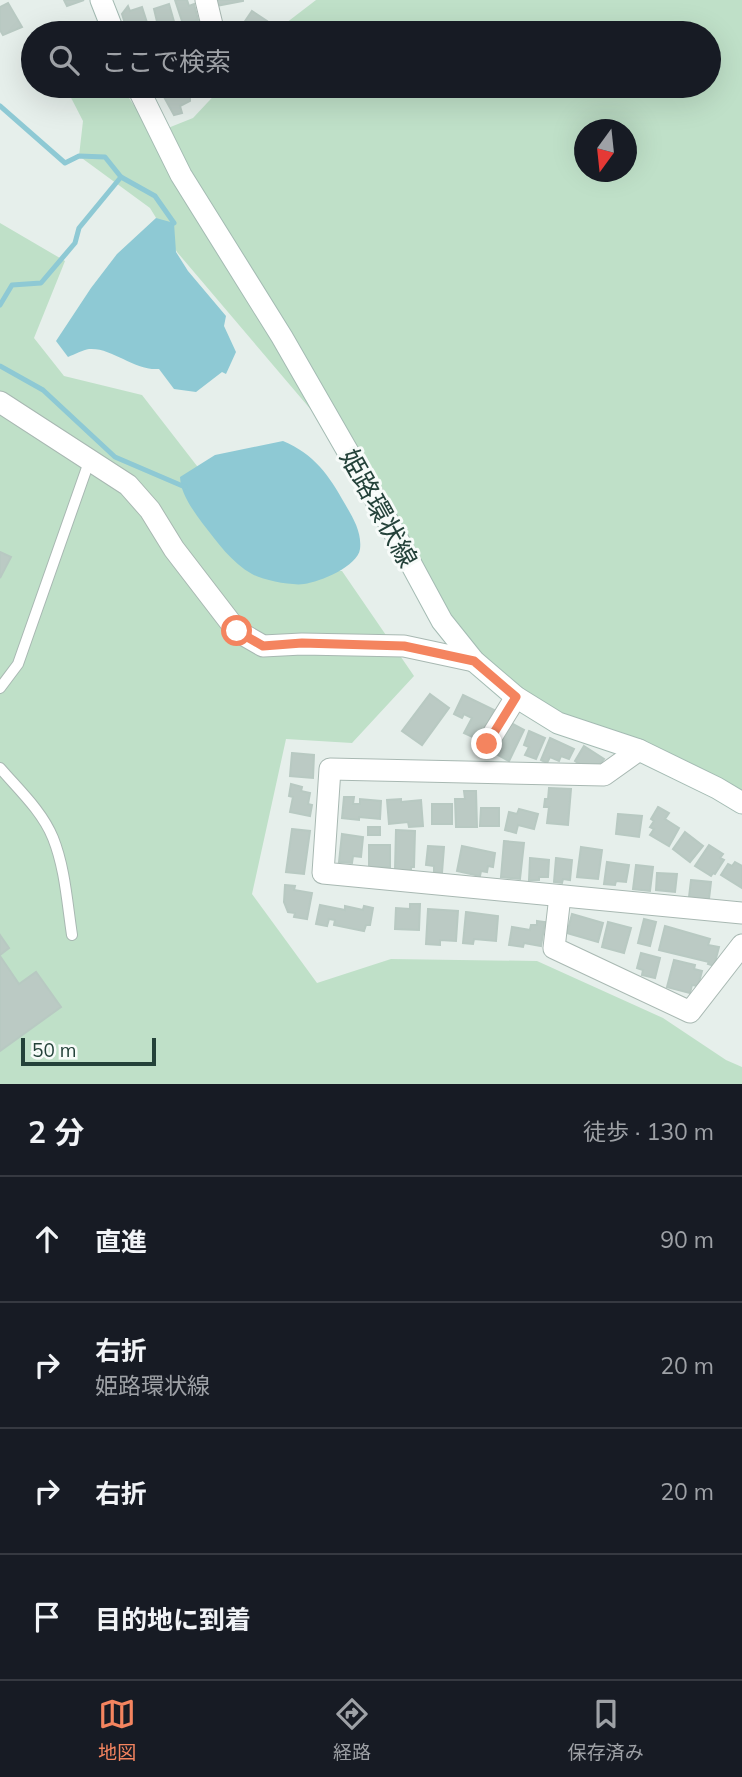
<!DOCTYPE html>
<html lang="ja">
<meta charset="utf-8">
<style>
:root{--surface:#171b24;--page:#242831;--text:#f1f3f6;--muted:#9ea1a6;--line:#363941;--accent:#f4845f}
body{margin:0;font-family:Mulish,"Noto Sans JP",sans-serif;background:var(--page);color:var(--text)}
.compass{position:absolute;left:574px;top:119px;width:63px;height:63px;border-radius:50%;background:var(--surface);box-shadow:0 7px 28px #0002;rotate:195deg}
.scale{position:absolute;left:21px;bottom:18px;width:135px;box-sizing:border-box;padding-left:7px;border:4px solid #24423a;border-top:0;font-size:19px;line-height:24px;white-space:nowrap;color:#24423a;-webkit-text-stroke:5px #f7fbf9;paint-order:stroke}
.stop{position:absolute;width:21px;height:21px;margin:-16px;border:5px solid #f4845f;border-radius:50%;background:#fff}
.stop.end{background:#f4845f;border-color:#fff;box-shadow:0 2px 7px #0008}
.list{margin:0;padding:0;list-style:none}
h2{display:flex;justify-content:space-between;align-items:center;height:91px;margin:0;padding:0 28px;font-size:30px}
h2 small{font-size:23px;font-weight:400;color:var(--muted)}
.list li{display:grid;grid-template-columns:46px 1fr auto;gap:21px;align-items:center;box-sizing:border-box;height:126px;padding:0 28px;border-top:2px solid var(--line)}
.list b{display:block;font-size:26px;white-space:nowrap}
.list p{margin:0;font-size:23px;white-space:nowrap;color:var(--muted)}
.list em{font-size:23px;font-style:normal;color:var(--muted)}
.icon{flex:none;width:38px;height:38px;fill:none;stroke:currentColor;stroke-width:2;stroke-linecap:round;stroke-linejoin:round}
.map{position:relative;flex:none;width:742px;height:1084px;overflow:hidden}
.search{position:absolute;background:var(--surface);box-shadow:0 7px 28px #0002;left:21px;right:21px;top:21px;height:77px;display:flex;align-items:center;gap:18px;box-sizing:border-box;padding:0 24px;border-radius:38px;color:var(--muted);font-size:26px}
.sheet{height:595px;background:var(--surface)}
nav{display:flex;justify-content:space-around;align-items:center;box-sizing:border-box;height:98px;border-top:2px solid var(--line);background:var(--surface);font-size:19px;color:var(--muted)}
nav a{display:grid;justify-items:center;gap:4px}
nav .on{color:var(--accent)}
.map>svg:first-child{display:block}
.green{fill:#bfe0c8;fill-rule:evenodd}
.water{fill:#8ec9d4}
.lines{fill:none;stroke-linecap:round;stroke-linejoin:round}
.stream{stroke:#8ec9d4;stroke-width:5}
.building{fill:#bbcac4;stroke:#b8c9c2;stroke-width:2}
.service-casing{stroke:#a8b8b2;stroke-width:12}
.minor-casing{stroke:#a8b8b2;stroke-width:23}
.secondary-casing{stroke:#a4bbb3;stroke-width:23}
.service{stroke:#fff;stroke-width:10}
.minor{stroke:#fff;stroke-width:21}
.secondary{stroke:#fff;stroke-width:21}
.route{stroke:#f4845f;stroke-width:9}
.labels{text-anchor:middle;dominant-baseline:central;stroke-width:6;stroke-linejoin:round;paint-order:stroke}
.street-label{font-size:26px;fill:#24423a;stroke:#f7fbf9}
</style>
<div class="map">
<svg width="742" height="1084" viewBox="0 0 742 1084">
<rect width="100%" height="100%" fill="#e6efeb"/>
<g class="green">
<path d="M316 0H742V798L546 726 426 600 352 458 177 252 150 208 79 156 83 121 65 86H121L153 134 193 118 223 86H709V33H273ZM584 130H626V172H584Z"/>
<path d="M0 223 65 261 34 338 64 376 142 395 197 466 221 532 265 571H342L414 676 352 743 286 739 252 894 317 983 391 959 537 961 663 1018 726 1060 742 1067V1084H0Z"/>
</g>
<g class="water">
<path d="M156 218 174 223 176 252 188 271 226 316 224 326 236 352 226 374 222 372 196 392 174 389 159 369C134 371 112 347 89 349 83 350 75 354 68 357L56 341 91 288 117 254Z"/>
<path d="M283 441C314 454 329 475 345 504 353 518 362 532 360 549 358 566 320 582 304 584 292 586 262 580 252 574 232 563 217 542 203 524 193 510 181 495 180 477L215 455Z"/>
</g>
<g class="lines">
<g class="stream">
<path d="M0 106 65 163 79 156 105 157 121 177 155 196 174 223"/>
<path d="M0 305 12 285 41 283 75 243 79 228 121 177"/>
<path d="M0 366 43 390 115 457 185 487"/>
</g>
</g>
<g class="building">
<path d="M64 0H84L67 6Z"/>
<path d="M175 0H187L189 6 194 4 198 20 183 24Z"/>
<path d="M215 0H243V1L216 6Z"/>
<path d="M8 3 22 27 3 35 0 30V7Z"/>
<path d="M169 4 175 25 159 30 154 9Z"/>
<path d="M128 6 130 11 142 7 149 29 138 33H128L122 14Z"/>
<path d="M252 11 267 21 258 33H237Z"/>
<path d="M172 86H183L190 92V101L180 106 182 113 174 115 164 97 175 91Z"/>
<path d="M0 552 11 557 0 578Z"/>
<path d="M430 694 449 708 422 745 402 731Z"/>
<path d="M463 695 494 710 479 740 464 733 472 718 464 714 462 718 454 714Z"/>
<path d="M509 722 524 730 509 761 498 755 500 750 496 747Z"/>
<path d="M529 731 545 738 536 759 525 755 529 747 524 745Z"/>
<path d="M550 738 574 749 569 759 561 756 559 761 550 757 547 763 541 760Z"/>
<path d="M584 746 604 759 600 764 581 765 575 761Z"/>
<path d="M292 753 314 755 313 778 290 776Z"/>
<path d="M291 784 302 787 301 791 310 793 308 804 312 805 310 816 290 812 293 797 289 796Z"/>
<path d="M549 788 571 789 568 825 547 823 549 807H544L545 799H548Z"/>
<path d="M464 791H476L477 827H456L455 799H465Z"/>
<path d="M344 797H354L353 804H360V799L381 801 380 819 359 817V820L342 818Z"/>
<path d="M401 799V802L421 800 423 826 409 827 408 822 389 824 387 800Z"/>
<rect x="432" y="804" width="20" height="20"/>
<path d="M658 807 669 813 665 819 679 828 669 846 650 835 654 829 650 827 654 821 651 819Z"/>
<path d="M481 808H499V826H480Z"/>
<path d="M519 809 538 814 534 829 518 825 516 833 505 830 509 812 517 814Z"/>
<path d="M618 814 642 816 639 837 616 834Z"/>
<rect x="368" y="827" width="12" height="8"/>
<path d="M292 829 310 831 304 874 286 872Z"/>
<path d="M396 830 415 831 414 867H411V871L395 870Z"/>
<path d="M685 832 703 846 690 862 673 849Z"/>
<path d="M342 834 363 837 361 857 353 856 352 863 339 862Z"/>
<path d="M504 841 524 843 520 879 501 877Z"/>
<rect x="369" y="845" width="21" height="22"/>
<path d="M709 845 723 854 720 858 724 860 715 874 713 873 711 876 695 866Z"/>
<path d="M428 846 444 847 442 873 434 872V866L426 865Z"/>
<path d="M462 846 495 853 493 867 488 866 487 872 481 871 480 876 457 871Z"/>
<path d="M581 847 602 850 598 879 577 877Z"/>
<path d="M530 858 549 860 548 877H539V880H529Z"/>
<path d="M556 858 572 860 570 880 563 879 562 883 554 882Z"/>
<path d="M607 862 629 865 626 882 616 881 615 885 604 884Z"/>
<path d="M735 862 742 866V888L721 875 728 864 732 866Z"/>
<path d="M636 865 653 867 650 891 633 889Z"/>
<path d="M657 873 677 874 675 892 656 890Z"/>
<path d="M691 880 711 882 709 899 689 897Z"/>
<path d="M285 885 295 886 294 890 312 893 307 919 294 917 295 913 288 912 284 902Z"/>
<path d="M410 904H420L419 930 395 929 396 908 410 909Z"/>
<path d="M320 905 345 910V906L363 910 364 906 373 908 370 925H366L364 931 334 925 335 920 329 919 327 926 316 924Z"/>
<path d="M428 909 458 911 456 941 440 940V945L426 944Z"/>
<path d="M466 912 498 916 496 941 474 939 473 944 463 943Z"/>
<path d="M572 914 603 923 598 942 567 933Z"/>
<path d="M644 919 656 922 650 946 638 943Z"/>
<path d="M537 921 545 922 541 946 524 943 523 947 509 945 512 927 530 930 531 925H537Z"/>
<path d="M608 922 631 928 624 953 602 947Z"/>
<path d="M665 926 710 939 708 945 719 947 714 966 708 964 709 962 659 950Z"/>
<path d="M0 935 9 948 0 955Z"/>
<path d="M641 953 660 958 655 978 642 975 643 970 637 968Z"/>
<path d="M0 956 19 984 36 972 61 1007 0 1051Z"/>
<path d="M674 960 695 965 694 969 702 971 698 986 692 985 690 993 667 987Z"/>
</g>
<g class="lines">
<g class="service-casing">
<g id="service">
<path d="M0 688 18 664 90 459"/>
<path d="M0 768C19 790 42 811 53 838 65 868 67 902 72 935"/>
</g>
</g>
<g class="minor-casing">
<g id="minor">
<path d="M206 0 213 29"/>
<path d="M0 402 128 485 150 510 174 549 237 631 263 646 302 644 404 646 474 661"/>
<path d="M487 744 516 697"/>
<path d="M639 750 604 775 330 769 323 873 742 913"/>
<path d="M560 896 554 948 690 1012 742 945"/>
</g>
</g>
<g class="secondary-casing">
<g id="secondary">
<path d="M101 0 114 33"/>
<path d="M137 86 181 175 282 337 390 525 442 621 474 661 516 697 558 723 639 750 717 788 742 803"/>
</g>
</g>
<use href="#service" class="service"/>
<use href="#minor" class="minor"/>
<use href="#secondary" class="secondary"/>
</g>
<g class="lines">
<path class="route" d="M237 631 263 646 302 643 404 646 474 661 516 697 487 744"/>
</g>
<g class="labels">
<g class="street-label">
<text transform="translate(379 508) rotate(61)">姫路環状線</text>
</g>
</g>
</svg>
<svg class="compass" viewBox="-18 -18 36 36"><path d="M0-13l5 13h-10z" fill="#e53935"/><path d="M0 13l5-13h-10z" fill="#9ea1a6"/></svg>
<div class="scale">50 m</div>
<div class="stop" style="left:237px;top:631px"></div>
<div class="stop end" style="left:487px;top:744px"></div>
<div class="search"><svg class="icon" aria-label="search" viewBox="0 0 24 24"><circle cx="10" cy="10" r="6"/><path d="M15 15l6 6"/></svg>ここで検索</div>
</div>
<section class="sheet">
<h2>2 分<small>徒歩 · 130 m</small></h2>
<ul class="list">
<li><svg class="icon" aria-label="ahead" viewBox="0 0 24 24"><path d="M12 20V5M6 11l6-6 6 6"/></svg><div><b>直進</b></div><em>90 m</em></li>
<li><svg class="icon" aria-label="right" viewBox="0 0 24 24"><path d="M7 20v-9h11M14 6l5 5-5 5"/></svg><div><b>右折</b><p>姫路環状線</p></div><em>20 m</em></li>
<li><svg class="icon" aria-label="right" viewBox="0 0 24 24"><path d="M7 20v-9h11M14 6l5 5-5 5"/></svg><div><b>右折</b></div><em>20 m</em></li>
<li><svg class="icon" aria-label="arrive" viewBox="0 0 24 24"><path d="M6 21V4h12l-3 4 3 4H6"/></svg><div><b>目的地に到着</b></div></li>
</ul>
</section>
<nav>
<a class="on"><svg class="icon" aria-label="map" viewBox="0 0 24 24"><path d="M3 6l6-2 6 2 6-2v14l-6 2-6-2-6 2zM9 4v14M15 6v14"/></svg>地図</a>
<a><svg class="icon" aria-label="directions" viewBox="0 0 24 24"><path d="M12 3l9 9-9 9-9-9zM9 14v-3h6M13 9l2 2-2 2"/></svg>経路</a>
<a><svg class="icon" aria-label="saved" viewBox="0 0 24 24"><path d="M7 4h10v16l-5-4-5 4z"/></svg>保存済み</a>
</nav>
